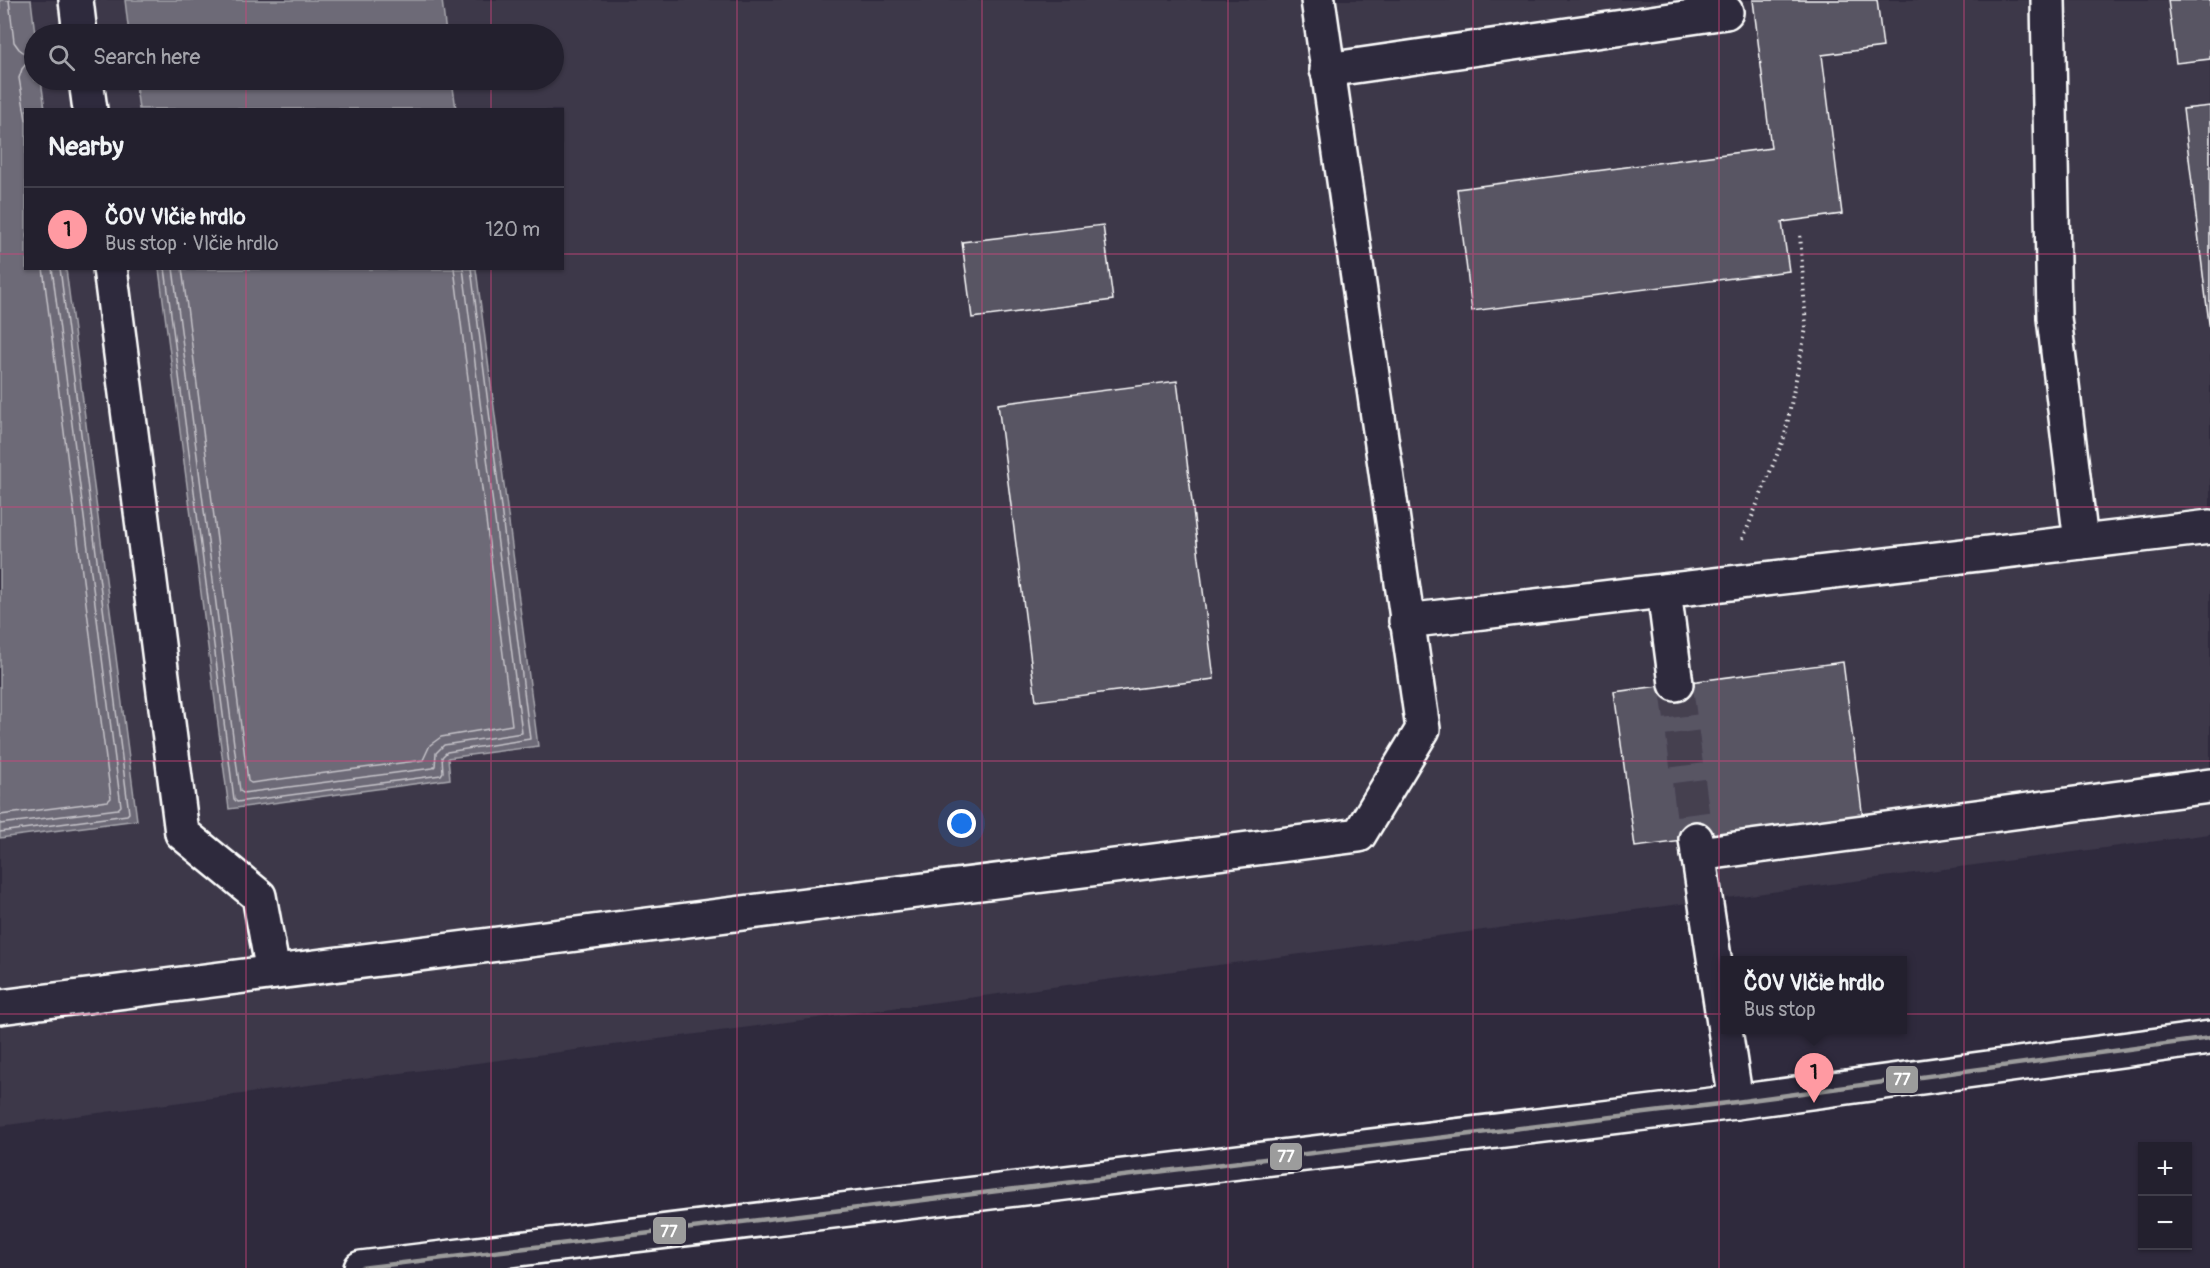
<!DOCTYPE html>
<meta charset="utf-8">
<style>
:root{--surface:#23202e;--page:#2b2836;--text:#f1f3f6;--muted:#a3a3aa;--line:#403e4a;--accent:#ff9aa2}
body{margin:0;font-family:Pangolin,sans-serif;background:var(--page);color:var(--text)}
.controls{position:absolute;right:18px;bottom:18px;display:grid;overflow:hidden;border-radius:0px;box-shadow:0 2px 4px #0004}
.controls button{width:54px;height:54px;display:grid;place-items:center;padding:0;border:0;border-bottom:2px solid var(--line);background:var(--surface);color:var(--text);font:30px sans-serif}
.you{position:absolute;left:962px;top:824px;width:21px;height:21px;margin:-15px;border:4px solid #fff;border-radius:50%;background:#1a73e8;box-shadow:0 0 0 9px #1a73e833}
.badge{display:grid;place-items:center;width:39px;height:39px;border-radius:50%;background:var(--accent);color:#111;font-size:20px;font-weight:700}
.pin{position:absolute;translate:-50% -50px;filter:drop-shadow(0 2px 3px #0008)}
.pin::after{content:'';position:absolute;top:32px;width:21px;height:18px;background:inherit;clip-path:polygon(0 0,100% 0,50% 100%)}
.popup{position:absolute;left:1721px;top:956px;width:186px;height:78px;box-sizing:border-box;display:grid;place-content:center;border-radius:0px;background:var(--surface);filter:drop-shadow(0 2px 4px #0005);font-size:20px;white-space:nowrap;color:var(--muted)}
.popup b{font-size:22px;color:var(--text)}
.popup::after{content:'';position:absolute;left:50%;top:100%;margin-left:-12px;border:12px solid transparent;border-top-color:var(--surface)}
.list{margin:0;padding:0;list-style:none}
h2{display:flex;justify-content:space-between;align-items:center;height:78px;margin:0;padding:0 24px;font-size:26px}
h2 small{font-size:20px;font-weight:400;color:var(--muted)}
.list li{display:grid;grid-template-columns:39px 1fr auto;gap:18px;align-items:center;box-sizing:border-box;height:84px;padding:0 24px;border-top:2px solid var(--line)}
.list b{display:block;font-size:22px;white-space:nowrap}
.list p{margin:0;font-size:20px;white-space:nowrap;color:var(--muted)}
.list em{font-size:20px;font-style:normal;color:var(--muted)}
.icon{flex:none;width:33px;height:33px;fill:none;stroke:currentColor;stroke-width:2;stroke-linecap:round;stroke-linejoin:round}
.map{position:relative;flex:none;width:2210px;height:1268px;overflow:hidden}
.search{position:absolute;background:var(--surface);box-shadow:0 2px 4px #0004;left:24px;top:24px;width:540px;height:66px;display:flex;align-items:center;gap:15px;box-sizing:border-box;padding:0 21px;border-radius:33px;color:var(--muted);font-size:22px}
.panel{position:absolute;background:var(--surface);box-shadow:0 2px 4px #0004;left:24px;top:108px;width:540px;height:162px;border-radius:0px}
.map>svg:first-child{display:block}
.built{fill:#3c3749;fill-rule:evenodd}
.water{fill:#6d6a77;stroke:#a7a6ad;stroke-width:1.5}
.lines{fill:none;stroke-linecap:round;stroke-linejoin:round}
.shore{stroke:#c5c3c9;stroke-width:1.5}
.building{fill:#595564;stroke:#fff;stroke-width:1.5}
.minor-tunnel{stroke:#443f50;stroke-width:33;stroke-dasharray:33 16;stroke-linecap:butt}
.minor-casing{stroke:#fff;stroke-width:38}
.path{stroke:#fff;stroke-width:4;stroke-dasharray:1.5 4.5;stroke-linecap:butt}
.minor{stroke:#2f2a3d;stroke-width:33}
.bus-1-casing{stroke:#2f2a3d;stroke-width:9}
.bus-1{stroke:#9c9c9c;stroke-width:4.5}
.grid{fill:none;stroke:#ce467c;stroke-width:1.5;stroke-opacity:0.55}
.line-badge{stroke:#2f2a3d;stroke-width:2}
.badge-label{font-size:16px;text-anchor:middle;font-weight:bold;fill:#fff}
</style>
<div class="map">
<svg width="2210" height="1268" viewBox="0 0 2210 1268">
<rect width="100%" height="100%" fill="#2f2a3d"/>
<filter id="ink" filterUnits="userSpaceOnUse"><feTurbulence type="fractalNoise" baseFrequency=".0167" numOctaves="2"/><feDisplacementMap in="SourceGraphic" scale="12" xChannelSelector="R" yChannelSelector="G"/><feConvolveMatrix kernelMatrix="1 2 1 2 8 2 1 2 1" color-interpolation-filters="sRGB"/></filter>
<g filter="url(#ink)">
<path class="built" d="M0 0H2210V834L0 1126ZM34 34H554V80H34ZM26 110H562V268H26Z"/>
<g class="water">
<path d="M0 0H31L35 34 34 80H41L45 109 26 110V268L66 269 137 820 0 838Z"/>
<path d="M125 0H442L446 34H129Z"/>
<path d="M135 80H452L456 109H139Z"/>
<path d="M159 269H476L538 746 448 758 450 779 229 809Z"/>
</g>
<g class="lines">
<g class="shore">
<path d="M9 0 14 42 19 49 31 58 22 69 19 78 26 120"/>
<path d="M165 268 234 799 237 802 441 775 443 772 442 757 447 752 530 739 471 268"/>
<path d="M173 268 240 791 243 793 433 768 435 766 436 753 444 745 522 733 463 268"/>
<path d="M182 268 248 781 251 783 423 760 430 745 441 737 512 725 454 268"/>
<path d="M0 815 108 801 111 798 43 268"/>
<path d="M0 824 118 809 121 806 52 268"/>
<path d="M0 832 127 815 129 813 60 268"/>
</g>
</g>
<g class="building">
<path d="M1753 0H1877L1883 47 1822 55 1842 214 1782 222 1789 271 1472 311 1457 189 1771 148Z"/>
<path d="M2168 0H2210V59L2176 63Z"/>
<path d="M2210 106V332L2183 109Z"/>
<path d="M1103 225 1113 300 972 318 962 242Z"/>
<path d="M1177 381 1214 679 1036 701 998 404Z"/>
<path d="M1843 662 1863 819 1635 847 1614 692Z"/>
</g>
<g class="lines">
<path class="minor-tunnel" d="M1676 684 1696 839"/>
<g class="minor-casing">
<g id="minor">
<path d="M76 0 80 34"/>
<path d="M2048 0 2054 318 2081 542"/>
<path d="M1327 70 1726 12"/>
<path d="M86 80 90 110"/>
<path d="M110 268 182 833 259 896 273 972"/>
<path d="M1664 591 1676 684"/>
<path d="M1406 621 2210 527"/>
<path d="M1696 839 1736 1102"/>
<path d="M1698 854 2210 786"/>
<path d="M0 1007 1359 835 1423 729 1318 0"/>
<path d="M361 1268 1736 1102 2210 1038"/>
</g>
</g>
<path class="path" d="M1743 539 1785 435 1806 328 1800 233"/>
<use href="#minor" class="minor"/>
<g class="bus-1-casing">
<path id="bus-1" d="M361 1268 1736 1102 2210 1038"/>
</g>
<use href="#bus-1" class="bus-1"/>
</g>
</g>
<path class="grid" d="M246 0V34M491 0V34M737 0V1268M982 0V1268M1228 0V1268M1473 0V1268M1719 0V1268M1964 0V1268M246 80V110M491 80V110M0 254H26M562 254H2210M246 268V1268M491 268V1268M0 507H2210M0 761H2210M0 1014H2210"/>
<g class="line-badge">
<rect x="1885" y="1065" width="34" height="29" rx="6" fill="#9c9c9c"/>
<rect x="1269" y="1142" width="34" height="29" rx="6" fill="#9c9c9c"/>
<rect x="652" y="1216" width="35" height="29" rx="6" fill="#9c9c9c"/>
</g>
<g class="badge-label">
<text x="1902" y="1085">77</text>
<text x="1286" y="1162">77</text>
<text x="669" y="1237">77</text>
</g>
</svg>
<div class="controls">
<button>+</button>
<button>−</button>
</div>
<div class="you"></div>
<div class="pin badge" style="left:1814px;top:1103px">1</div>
<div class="popup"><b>ČOV Vlčie hrdlo</b>Bus stop</div>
<div class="search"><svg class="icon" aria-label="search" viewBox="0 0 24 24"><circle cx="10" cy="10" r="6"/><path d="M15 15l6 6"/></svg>Search here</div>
<section class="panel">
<h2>Nearby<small></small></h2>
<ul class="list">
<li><span class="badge">1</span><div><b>ČOV Vlčie hrdlo</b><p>Bus stop · Vlčie hrdlo</p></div><em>120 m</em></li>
</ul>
</section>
</div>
